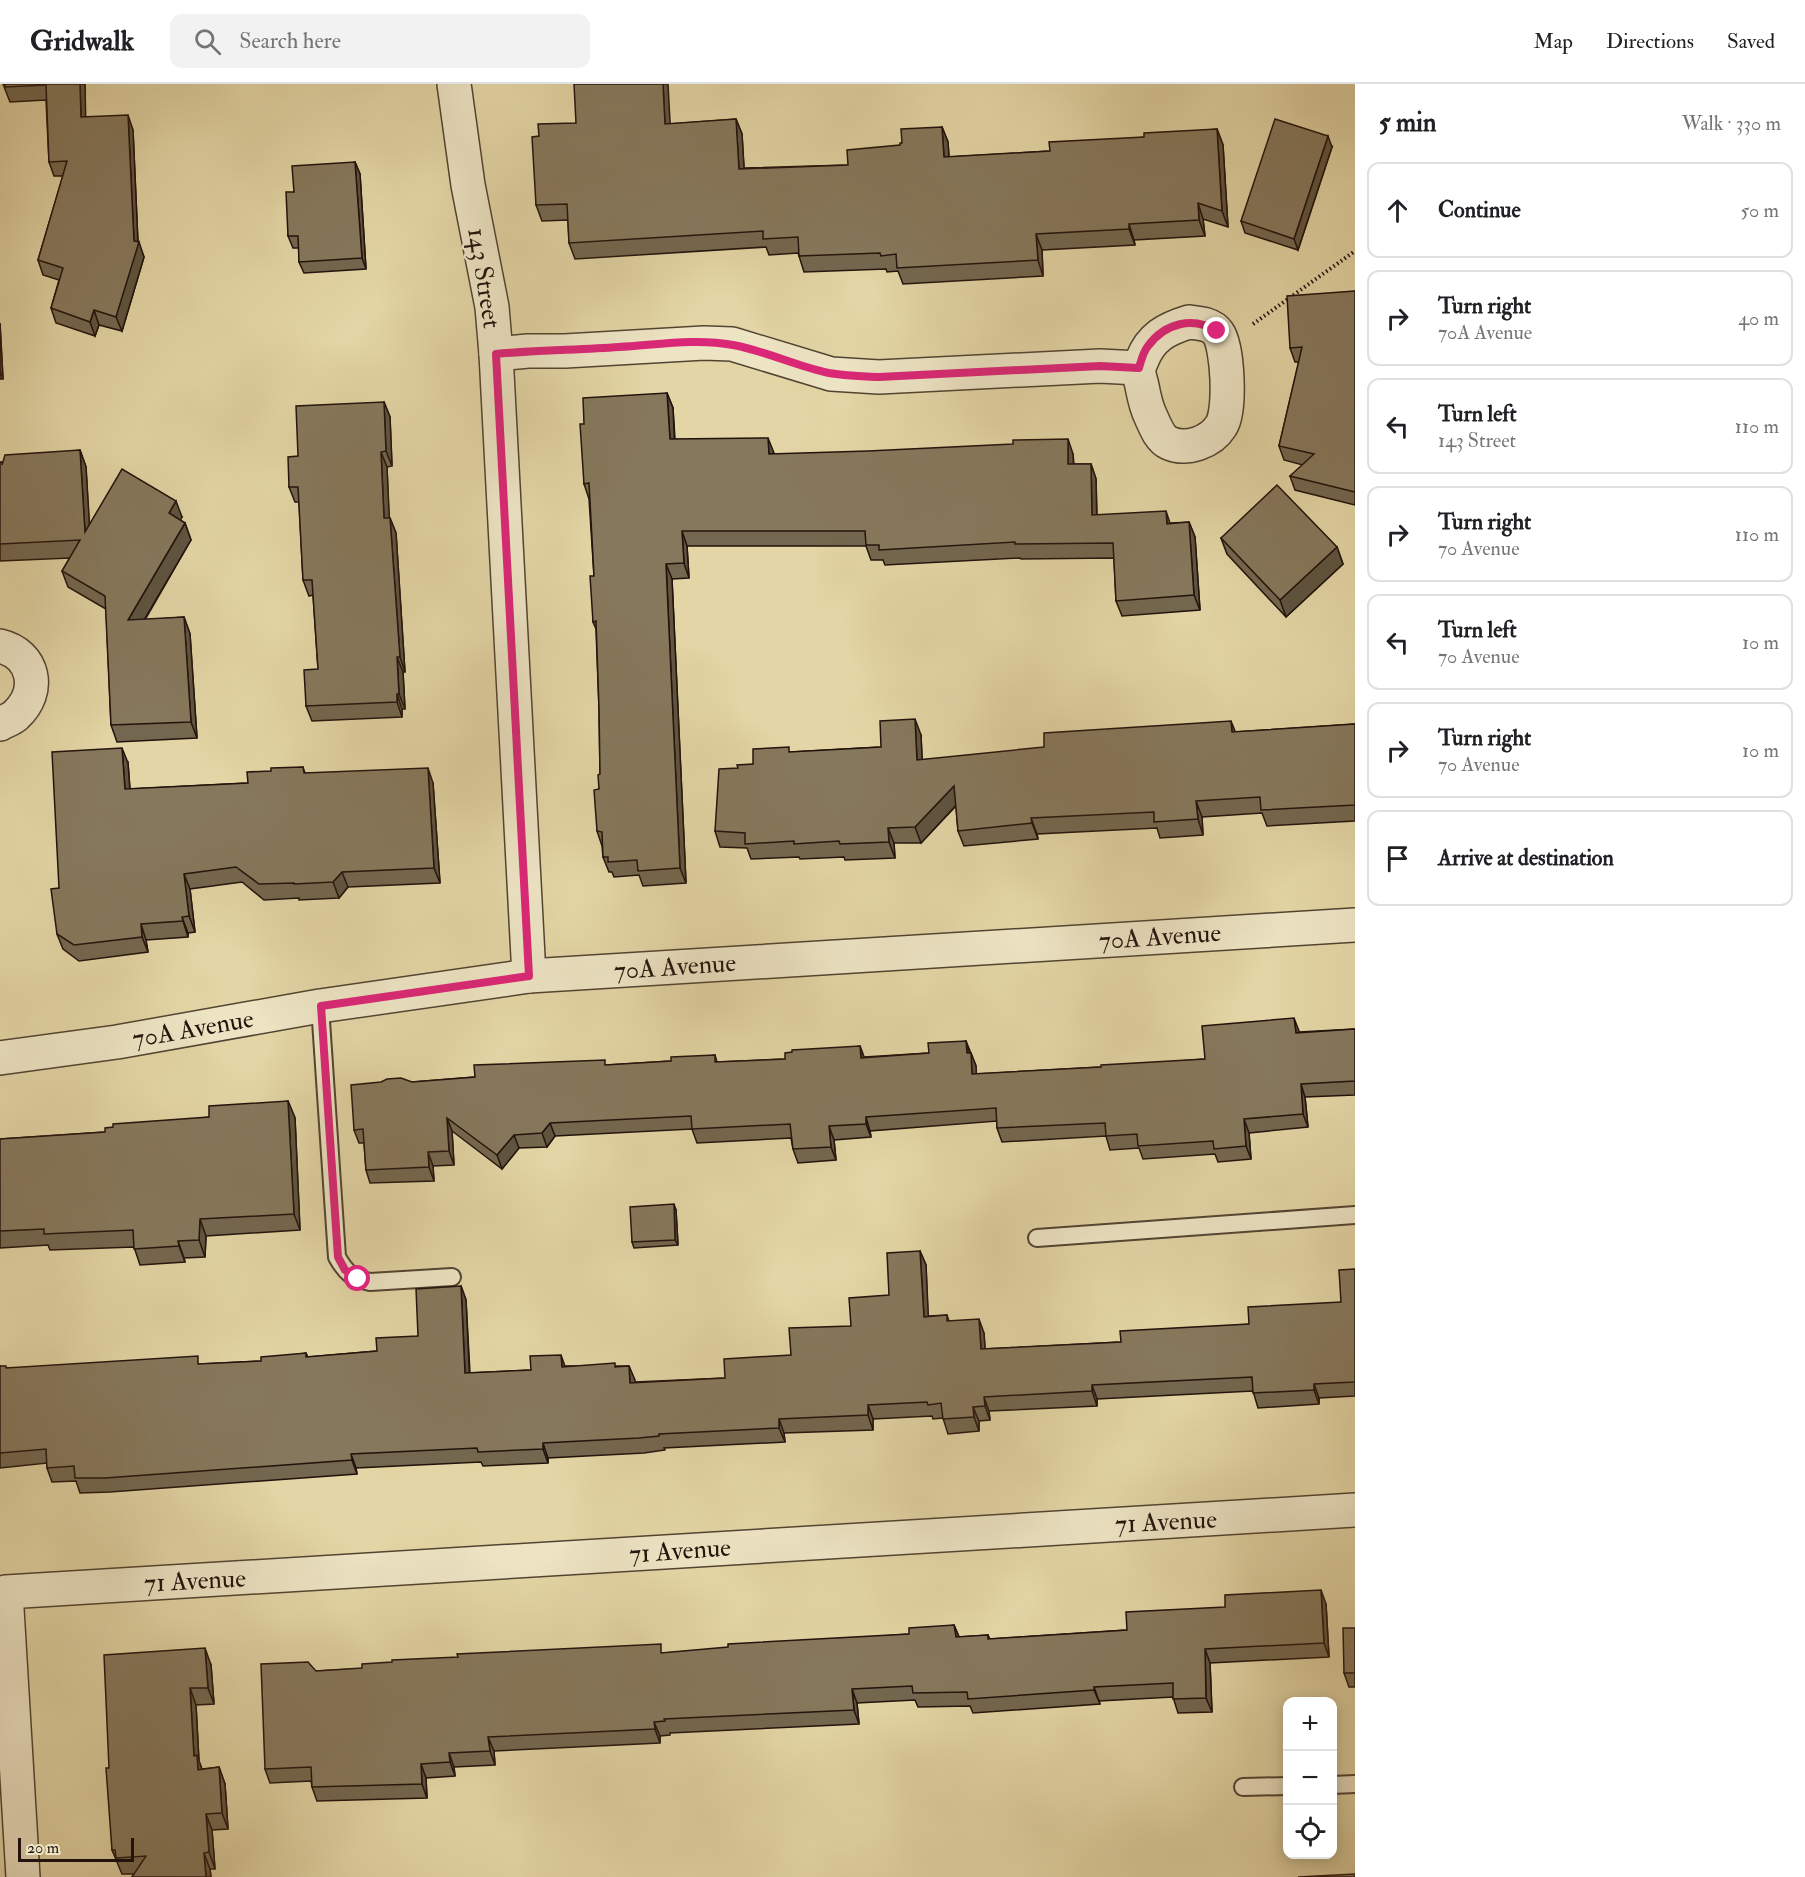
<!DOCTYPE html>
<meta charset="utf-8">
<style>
:root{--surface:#fff;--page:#f2f2f2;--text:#202124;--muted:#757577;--line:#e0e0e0}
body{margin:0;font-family:"IM FELL Double Pica",serif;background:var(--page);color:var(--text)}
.controls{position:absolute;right:18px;bottom:18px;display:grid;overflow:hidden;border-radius:12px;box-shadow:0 3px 15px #0003}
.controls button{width:54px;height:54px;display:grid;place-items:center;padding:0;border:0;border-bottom:2px solid var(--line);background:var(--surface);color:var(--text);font:30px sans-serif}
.scale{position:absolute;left:18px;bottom:15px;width:116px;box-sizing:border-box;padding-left:6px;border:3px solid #22130c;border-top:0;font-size:16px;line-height:21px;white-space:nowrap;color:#22130c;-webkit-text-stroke:4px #ede4c4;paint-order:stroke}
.stop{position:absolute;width:18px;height:18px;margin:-14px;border:4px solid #db2777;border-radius:50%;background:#fff}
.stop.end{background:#db2777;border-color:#fff;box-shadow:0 2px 6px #0008}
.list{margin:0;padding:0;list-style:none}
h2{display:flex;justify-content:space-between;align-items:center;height:78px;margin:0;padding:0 24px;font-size:26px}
h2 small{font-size:20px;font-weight:400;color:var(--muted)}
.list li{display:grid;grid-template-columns:39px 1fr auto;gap:18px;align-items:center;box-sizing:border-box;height:96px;margin:0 12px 12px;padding:0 12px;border:2px solid var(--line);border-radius:12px}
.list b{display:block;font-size:22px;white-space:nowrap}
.list p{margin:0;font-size:20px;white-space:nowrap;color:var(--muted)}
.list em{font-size:20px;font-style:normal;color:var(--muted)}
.icon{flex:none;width:33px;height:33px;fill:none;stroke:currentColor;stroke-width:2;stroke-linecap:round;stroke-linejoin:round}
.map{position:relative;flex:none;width:1355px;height:1793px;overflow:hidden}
header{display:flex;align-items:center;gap:36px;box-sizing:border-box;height:84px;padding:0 30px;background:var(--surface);border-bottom:2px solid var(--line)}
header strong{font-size:28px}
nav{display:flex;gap:33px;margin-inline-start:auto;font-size:21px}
.search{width:420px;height:54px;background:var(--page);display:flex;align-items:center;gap:15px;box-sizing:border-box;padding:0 21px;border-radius:12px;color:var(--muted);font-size:22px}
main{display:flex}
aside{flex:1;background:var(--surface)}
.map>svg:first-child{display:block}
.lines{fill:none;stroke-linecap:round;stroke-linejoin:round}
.lane-casing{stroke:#524432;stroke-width:20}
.street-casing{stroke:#524432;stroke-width:36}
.path{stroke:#22130c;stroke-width:4;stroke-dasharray:1.5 3;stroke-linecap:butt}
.lane{stroke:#ede4c4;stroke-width:16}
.street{stroke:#ede4c4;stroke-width:33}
.wall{fill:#73674f;stroke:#22130c;stroke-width:1.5}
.shaded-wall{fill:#5e5440;stroke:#22130c;stroke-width:1.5}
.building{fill:#86785c;stroke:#22130c;stroke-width:1.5}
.route{stroke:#db2777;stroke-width:8}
.labels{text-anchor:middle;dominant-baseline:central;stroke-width:4.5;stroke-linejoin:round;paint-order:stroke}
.street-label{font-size:26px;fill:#22130c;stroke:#ede4c4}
</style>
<header>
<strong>Gridwalk</strong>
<div class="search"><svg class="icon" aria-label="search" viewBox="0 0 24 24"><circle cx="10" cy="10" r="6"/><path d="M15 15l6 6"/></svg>Search here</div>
<nav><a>Map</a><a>Directions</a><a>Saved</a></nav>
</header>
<main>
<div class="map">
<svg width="1355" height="1793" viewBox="0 0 1355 1793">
<rect width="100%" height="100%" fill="#e3d5a5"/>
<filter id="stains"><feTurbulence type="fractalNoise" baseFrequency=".00333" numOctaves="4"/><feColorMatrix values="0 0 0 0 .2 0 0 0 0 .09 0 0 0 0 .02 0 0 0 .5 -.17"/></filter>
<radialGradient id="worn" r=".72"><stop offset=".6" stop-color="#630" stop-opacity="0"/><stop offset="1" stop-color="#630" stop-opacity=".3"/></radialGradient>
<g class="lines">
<g class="lane-casing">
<g id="lane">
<path d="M320 922 337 1173C346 1189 352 1194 370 1198L452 1193"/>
<path d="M1037 1154 1355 1131"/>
<path d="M1332 1701 1355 1700"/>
<path d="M1243 1703 1288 1702"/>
</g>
</g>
<g class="street-casing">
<g id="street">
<path d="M454 0 468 101 492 223 496 270 529 892"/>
<path d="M1189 238C1199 239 1212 240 1218 249 1228 263 1231 328 1221 342 1211 358 1187 367 1169 359 1160 355 1155 342 1151 333 1146 323 1144 313 1142 302 1141 297 1138 290 1139 284 1139 281 1141 279 1142 276 1151 253 1166 245 1189 238Z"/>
<path d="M496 270 528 267H565L704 259 732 260 831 290 879 293 1100 282 1139 284"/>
<path d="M0 562C34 570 42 607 16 631 12 635 5 637 0 640"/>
<path d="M0 974 117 958 320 922 529 892 1355 841"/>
<path d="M23 1793 6 1508 1355 1426"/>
</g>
</g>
<path class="path" d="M1253 240 1355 167"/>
<use href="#lane" class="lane"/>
<use href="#street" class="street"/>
</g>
<g class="wall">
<path d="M3 0H85V33L133 46 138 158 144 173 122 247 99 241 95 252 56 239 51 224 59 196 43 191 38 176 63 92H54L49 78 46 16 10 18Z"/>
<path d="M736 35 742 50 744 84 848 81 900 61 902 59 942 43 948 58 949 73 1050 67 1144 53 1217 45 1223 61 1228 143 1203 135 1205 152 1134 156 1135 161 1042 166 1043 192 903 200 898 187 887 188 886 185 804 188 799 172 798 169 769 171 766 163 575 175 569 159 568 136 542 137 536 121 539 52 576 39 670 40Z"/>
<path d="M1332 63 1298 166 1245 149 1241 137Z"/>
<path d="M355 78 360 90 366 185 304 189 299 178V164H293L288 152 294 108Z"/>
<path d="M1355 207V421L1295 406 1290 392 1303 381 1284 376 1279 362 1299 278H1295L1290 264Z"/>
<path d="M0 239 3 295H0Z"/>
<path d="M667 309 673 324 675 355 774 370H1073L1074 380H1091L1096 395 1097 431 1171 439 1189 438 1195 453 1200 526 1122 532 1116 517 1114 474 1021 475 1020 474 885 481 883 476H871L866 462H687L689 494 672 495 686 799 643 802 639 791 614 793 612 788H609L603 773 602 762 597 747 600 690 599 625 596 545 593 538 594 492 589 415 584 400V340Z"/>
<path d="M384 318 390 333 392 382 387 383 389 434H390L396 449 405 588H403L405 625H402V633L312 637 306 622 318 585 313 511 309 512 303 496 299 418H295L289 403 298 372Z"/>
<path d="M80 366 86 383 89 440 182 433 180 436 185 439 191 456 145 536 184 533 190 550 197 654 117 658 111 641 106 525 68 503 62 487 70 474 0 477V378L3 379Z"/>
<path d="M1221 454 1337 463 1343 480 1286 533 1227 470Z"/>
<path d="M1355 640V737L1267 742 1262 729 1202 733 1203 751 1160 754 1157 744 1037 750 1038 755 964 762 958 747 956 722 921 759H894L895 774 845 776 844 773 800 775 799 773 751 775 747 764 720 763 715 747 738 684 753 680 791 668 881 663 921 651 922 676 1235 648Z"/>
<path d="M128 679 130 705 248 699 271 687 303 683 305 689 433 699 440 799 348 803 339 814 299 816V814L264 816 242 798 190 805 195 848 188 849V853L146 856 148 868 79 877 63 865 57 850 59 804Z"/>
<path d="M1355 945V1011L1305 1013 1308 1043 1249 1049 1251 1075 1218 1078 1215 1070 1143 1075 1139 1064 1110 1066 1106 1052 1002 1058 997 1044V1037L870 1047 871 1053 834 1056 836 1076 798 1079 793 1065 791 1054 697 1059 692 1045 555 1052 547 1063 519 1064 502 1085 452 1047 454 1081 433 1082 434 1097 370 1099 366 1086 364 1059H359L354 1046 412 998 475 993 607 981 671 977 715 971 717 978 785 975 860 962 864 973 929 969 966 957 976 982V990L1101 983 1205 975 1299 948Z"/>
<path d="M288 1017 295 1034 300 1146 206 1152 205 1173 184 1174 185 1178 140 1181 134 1163 50 1166 48 1161 0 1164V1055L105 1048 209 1033Z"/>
<path d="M676 1126 678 1161 634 1164 632 1158Z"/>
<path d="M920 1167 926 1181 928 1232 947 1231 949 1237 984 1249 985 1265 1121 1258 1249 1240 1341 1218 1355 1185V1312L1319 1314V1320L1258 1324 1253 1307 1097 1315V1322L989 1327 990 1336 979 1337V1347L948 1350 943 1334 933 1335 932 1332 873 1335V1346L784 1349 785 1358 664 1364 665 1366 644 1369 548 1374V1379L483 1382 481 1378 356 1384 357 1390 110 1408 80 1409 76 1397 52 1398 47 1384V1379L0 1384V1282L7 1284 201 1280 261 1277 306 1269 308 1273 377 1267 418 1252 461 1202 466 1216 470 1289 531 1286 566 1282H629L635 1298 725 1294 791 1271 851 1242 889 1211Z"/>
<path d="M1326 1520 1329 1573 1210 1579 1212 1628 1178 1629 1173 1613 1099 1617 1100 1620 973 1629 970 1622 918 1623 915 1616 857 1619 859 1640 670 1649V1651L660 1652V1659L494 1667 495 1681 454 1683 455 1692 426 1694 427 1714 317 1717 312 1703 311 1697 270 1699 265 1685 316 1587 664 1569 909 1550 954 1541 959 1553 988 1551 990 1555 1127 1546Z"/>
<path d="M1355 1544V1603H1349L1344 1589Z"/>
<path d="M211 1581 214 1620 196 1621 199 1677 202 1685 219 1683 225 1700 228 1745 212 1746 215 1785H210L211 1793H132L134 1790H122L112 1766 109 1684Z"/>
</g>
<g class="shaded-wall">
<path d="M80 0H85L86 48 81 33Z"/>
<path d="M663 0H668L671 56 665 40Z"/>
<path d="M128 31 133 46 138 160 139 158 144 173 122 247 116 233 134 157Z"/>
<path d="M736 35 742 50 745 100 739 85Z"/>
<path d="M942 43 948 58 950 89 944 73Z"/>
<path d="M1217 45 1223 61 1228 143 1222 127Z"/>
<path d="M1328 52 1332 63 1298 166 1294 155Z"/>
<path d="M355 78 360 90 366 185 362 174Z"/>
<path d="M1198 119 1203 135 1205 152 1199 136Z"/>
<path d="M1129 140 1134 156 1135 161 1129 145Z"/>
<path d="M1036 150 1042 166 1043 192 1038 176Z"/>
<path d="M94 226 99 241 95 252 90 238Z"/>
<path d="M0 239 3 295 0 287Z"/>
<path d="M667 309 673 324 675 370 670 355Z"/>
<path d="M384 318 390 333 392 382 386 367Z"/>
<path d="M768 354 774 369 769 370Z"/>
<path d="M1068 355 1073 370 1074 395 1068 380Z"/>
<path d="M80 366 86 383 91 465 85 448Z"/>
<path d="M381 368 387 383 390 449 384 434Z"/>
<path d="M1091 380 1096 395 1097 446 1092 431Z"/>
<path d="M176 417 182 433 175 446 169 429Z"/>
<path d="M1166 427 1171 442 1167 440Z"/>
<path d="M390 434 396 449 405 588 400 573Z"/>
<path d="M1189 438 1195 453 1200 526 1194 511Z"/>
<path d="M185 439 191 456 134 553 128 536Z"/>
<path d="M682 447 687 462 689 494 684 479Z"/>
<path d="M1337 463 1343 480 1286 533 1280 516Z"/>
<path d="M666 480 672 495 686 799 680 784Z"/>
<path d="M184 533 190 550 197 654 191 638Z"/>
<path d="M397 573 403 588 405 625 399 610Z"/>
<path d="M397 610 402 625V633L397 618Z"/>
<path d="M915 635 921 651 923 692 917 676Z"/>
<path d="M1231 637 1237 652 1232 648Z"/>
<path d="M122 664 128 679 131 721 125 705Z"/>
<path d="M428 684 433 699 440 799 434 784Z"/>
<path d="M954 702 959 718 921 759 915 743Z"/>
<path d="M1196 717 1202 733 1203 751 1198 735Z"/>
<path d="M1031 734 1037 750 1038 755 1032 739Z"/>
<path d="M888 744 894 759 895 774 889 758Z"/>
<path d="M342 788 348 803 339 814 333 798Z"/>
<path d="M184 790 190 805 195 848 189 832Z"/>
<path d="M182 833 188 849V853L183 837Z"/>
<path d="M141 840 146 856 148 868 142 853Z"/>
<path d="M1294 934 1299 947 1301 962 1296 949Z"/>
<path d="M966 957 970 970 967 969Z"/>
<path d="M860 962 865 976 861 974Z"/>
<path d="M971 969 976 982 977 1003 972 990Z"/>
<path d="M1301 1000 1305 1013 1308 1043 1303 1030Z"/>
<path d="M288 1017 295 1034 300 1146 294 1130Z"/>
<path d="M866 1033 870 1047 871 1053 866 1040Z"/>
<path d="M447 1034 452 1047 454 1081 449 1067Z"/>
<path d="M1244 1035 1249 1049 1251 1075 1246 1062Z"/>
<path d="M550 1039 555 1052 547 1063 542 1049Z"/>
<path d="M829 1042 834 1056 836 1076 831 1063Z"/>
<path d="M514 1051 519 1064 502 1085 497 1071Z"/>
<path d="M428 1068 433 1082 434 1097 429 1083Z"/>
<path d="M674 1120 676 1126 678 1161 675 1156Z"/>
<path d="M200 1135 206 1152 205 1173 199 1156Z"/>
<path d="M178 1157 184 1174 185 1178 179 1162Z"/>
<path d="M920 1167 926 1181 929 1247 924 1233Z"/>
<path d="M461 1202 466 1216 470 1303 465 1289Z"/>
<path d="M979 1235 984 1249 986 1280 981 1265Z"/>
<path d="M561 1271 566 1285 562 1283Z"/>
<path d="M629 1282 635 1296V1313L630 1299Z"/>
<path d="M1314 1300 1319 1314V1320L1314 1306Z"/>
<path d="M1092 1301 1097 1315V1322L1092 1307Z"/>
<path d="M984 1313 989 1327 990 1336 985 1322Z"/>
<path d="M868 1321 873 1335V1346L868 1331Z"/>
<path d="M973 1323 979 1337V1347L974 1333Z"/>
<path d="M779 1335 784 1349 785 1358 779 1344Z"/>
<path d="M543 1359 548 1374V1379L543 1365Z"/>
<path d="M351 1370 356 1384 357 1390 352 1376Z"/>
<path d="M1321 1506 1326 1520 1329 1573 1324 1559Z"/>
<path d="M954 1541 960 1555 956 1553Z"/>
<path d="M205 1564 211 1581 214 1620 208 1604Z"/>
<path d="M1205 1565 1210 1579 1212 1628 1206 1614Z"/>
<path d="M1094 1603 1099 1617 1100 1620 1094 1606Z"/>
<path d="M190 1604 196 1621 199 1677 203 1688 204 1702 194 1672Z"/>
<path d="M852 1605 857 1619 859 1640 854 1626Z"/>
<path d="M654 1638 660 1652V1659L655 1645Z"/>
<path d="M488 1653 494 1667 495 1681 490 1667Z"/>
<path d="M449 1669 454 1683 455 1692 450 1678Z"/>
<path d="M421 1680 426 1694 427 1714 422 1700Z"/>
<path d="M219 1683 225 1700 228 1745 222 1729Z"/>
<path d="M206 1730 212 1746 215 1785 209 1768Z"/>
<path d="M204 1769 210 1785 211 1793H206Z"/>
</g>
<g class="building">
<path d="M5 0H80L81 33 128 31 134 157 139 158 116 233 94 226 90 238 51 224 63 184 38 176 67 77 49 78 46 1 5 3Z"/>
<path d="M574 0H663L665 40 736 35 739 85 848 81 847 66 900 61V59H902L901 45 942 43 944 73 1050 67 1049 58 1144 53V49L1217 45 1222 127 1198 119 1199 136 1129 140V145L1036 150 1038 176 897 184 896 170 881 172 880 169 799 172 798 153 763 155V147L569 159 567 120 536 121 532 53 539 52 538 40 576 39Z"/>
<path d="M1275 35 1328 52 1294 155 1241 137Z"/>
<path d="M355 78 362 174 299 178 298 152H288L286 108H294L292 82Z"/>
<path d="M1355 207V408L1290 392 1314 370 1279 362 1302 263 1290 264 1287 212Z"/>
<path d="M667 309 670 355 768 354 769 370 868 367 1013 360V356L1068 355V380H1091L1092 431 1166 427 1167 440 1189 438 1194 511 1116 517 1113 459 1015 460V458L879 466V461H866L865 447H682L684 479 666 480 680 784 638 787 637 776 608 778V773H603L602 748 597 747 594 706 599 705 598 691 600 690 599 625 596 537 593 538 590 492H594L589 399 584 400 580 340H584L583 314Z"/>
<path d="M384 318 386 367 381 368 384 434H390L400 573H397L399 610H397V618L306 622 304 586 318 585 312 496H303L298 403H289L288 373 298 372 296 322Z"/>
<path d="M80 366 85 448 122 385 176 417 169 429 185 439 128 536 184 533 191 638 111 641 105 512 62 487 80 456 0 460V378H2V381L5 371Z"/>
<path d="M1277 401 1337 463 1280 516 1221 454Z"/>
<path d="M915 635 917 676 1044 663V649L1231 637 1232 648 1355 640V721L1261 726 1260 713 1196 717 1198 735 1154 738V728L1031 734 1032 739 958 747 954 702 915 743 888 744 889 758 840 760 839 757 794 760V757L745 760V749L715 747 719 685 738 684 737 681 753 680V665L789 663V668L881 663 880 637Z"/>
<path d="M122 664 125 705 248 699 247 688 271 687V684L303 683 304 689 428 684 434 784 342 788 333 798 294 800V799L259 800 236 783 184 790 189 832 182 833 183 837 141 840 142 853 74 861 57 850 51 805 59 804 52 668Z"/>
<path d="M1294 934 1296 949 1355 945V997L1301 1000 1303 1030 1244 1035 1246 1062 1214 1065 1213 1057 1138 1062 1137 1050 1106 1052 1105 1039 997 1044 996 1024 866 1033V1040L829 1042 831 1063 793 1065 790 1040 692 1045 691 1032 550 1039 542 1049 514 1051 497 1071 447 1034 449 1067 428 1068 429 1083 366 1086 363 1045 354 1046 351 1001 381 998 387 995 401 994 412 998 475 993 474 981 605 976V981L671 977V973L715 971V978L785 975V969L792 968V966L860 962 861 974 929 969 928 959 966 957 967 969H971L972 990 1101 983V981L1205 975 1202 942Z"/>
<path d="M288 1017 294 1130 200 1135 199 1156 178 1157 179 1162 134 1165 133 1146 44 1150V1145L0 1147V1055L105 1048V1044L113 1043V1040L209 1033V1022Z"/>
<path d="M674 1120 675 1156 632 1158 630 1123Z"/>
<path d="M920 1167 924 1233 947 1231V1237L979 1235 981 1265 1121 1258 1120 1247 1249 1240 1248 1223 1341 1218 1339 1186 1355 1185V1298L1314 1300V1306L1253 1309 1252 1293 1092 1301V1307L984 1313 985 1322 973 1323 974 1333 943 1335 941 1319 928 1321 927 1318 868 1321V1331L779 1335V1344L659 1350V1352L639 1354 543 1359V1365L478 1368 477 1364 351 1370 352 1376 105 1394H75L74 1382 47 1384 46 1365 0 1369V1282H6V1284L198 1272V1280L261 1277V1273L306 1269V1273L377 1267 376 1254 418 1252 416 1205 461 1202 465 1289 531 1286 530 1272 561 1271 562 1283 615 1279V1283L629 1282 630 1299 725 1294 724 1275 791 1271 789 1244 851 1242 849 1214 889 1211 887 1169Z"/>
<path d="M1321 1506 1324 1559 1205 1565 1206 1614 1173 1615V1599L1094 1603V1606L968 1615 967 1608 913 1609 912 1602 852 1605 854 1626 664 1635 665 1637 654 1638 655 1645 488 1653 490 1667 449 1669 450 1678 421 1680 422 1700 312 1703 311 1683 265 1685 261 1580 308 1578 316 1587 362 1584V1580L392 1578V1576L458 1573 457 1570 661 1560V1569L728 1563V1560L909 1550V1544L954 1541 956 1553 988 1551V1555L1127 1546 1126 1528 1225 1523V1511Z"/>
<path d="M1343 1544H1355V1589H1344Z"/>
<path d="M205 1564 208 1604H190L194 1672 197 1671 198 1686 219 1683 222 1729 206 1730 209 1768 204 1769 206 1793H132L146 1772 116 1774 115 1766H112L106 1684H109L104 1571Z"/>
<path d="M1355 1790V1793H1298Z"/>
</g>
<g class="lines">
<path class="route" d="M358 1195 345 1186 338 1173 321 922 529 892 496 270C537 266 578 266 619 263 656 261 696 254 733 261 766 267 796 282 829 289 845 292 862 292 879 293L1100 282 1139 284C1141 277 1143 268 1148 262 1165 239 1193 232 1217 247"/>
</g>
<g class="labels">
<g class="street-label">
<text transform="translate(484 194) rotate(81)">143 Street</text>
<text transform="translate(1160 853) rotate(-4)">70A Avenue</text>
<text transform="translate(675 883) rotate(-4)">70A Avenue</text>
<text transform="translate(193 945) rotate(-10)">70A Avenue</text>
<text transform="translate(1166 1438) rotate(-3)">71 Avenue</text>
<text transform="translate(680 1467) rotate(-4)">71 Avenue</text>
<text transform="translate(195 1497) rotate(-3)">71 Avenue</text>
</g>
</g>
<rect width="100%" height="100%" filter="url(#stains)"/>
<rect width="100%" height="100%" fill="url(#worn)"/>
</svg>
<div class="controls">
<button>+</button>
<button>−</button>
<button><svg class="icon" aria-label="locate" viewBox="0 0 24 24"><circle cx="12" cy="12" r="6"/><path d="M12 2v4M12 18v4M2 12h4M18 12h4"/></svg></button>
</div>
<div class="scale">20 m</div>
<div class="stop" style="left:358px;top:1195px"></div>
<div class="stop end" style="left:1217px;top:247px"></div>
</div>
<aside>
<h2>5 min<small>Walk · 330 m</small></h2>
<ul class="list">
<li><svg class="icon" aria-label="ahead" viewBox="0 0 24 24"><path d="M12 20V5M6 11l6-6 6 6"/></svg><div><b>Continue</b></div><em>50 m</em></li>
<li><svg class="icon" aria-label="right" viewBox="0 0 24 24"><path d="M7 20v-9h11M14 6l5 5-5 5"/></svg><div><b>Turn right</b><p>70A Avenue</p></div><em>40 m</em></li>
<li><svg class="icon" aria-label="left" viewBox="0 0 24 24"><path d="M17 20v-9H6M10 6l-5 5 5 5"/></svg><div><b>Turn left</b><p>143 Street</p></div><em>110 m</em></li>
<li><svg class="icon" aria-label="right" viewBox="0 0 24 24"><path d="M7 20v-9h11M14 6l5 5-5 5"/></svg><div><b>Turn right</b><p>70 Avenue</p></div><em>110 m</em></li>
<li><svg class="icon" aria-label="left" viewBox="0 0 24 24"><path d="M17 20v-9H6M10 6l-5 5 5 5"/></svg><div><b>Turn left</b><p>70 Avenue</p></div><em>10 m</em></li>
<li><svg class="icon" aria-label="right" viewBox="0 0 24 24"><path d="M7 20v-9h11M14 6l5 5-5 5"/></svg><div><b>Turn right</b><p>70 Avenue</p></div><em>10 m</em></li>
<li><svg class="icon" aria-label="arrive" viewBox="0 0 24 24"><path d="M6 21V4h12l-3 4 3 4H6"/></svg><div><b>Arrive at destination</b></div></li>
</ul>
</aside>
</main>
